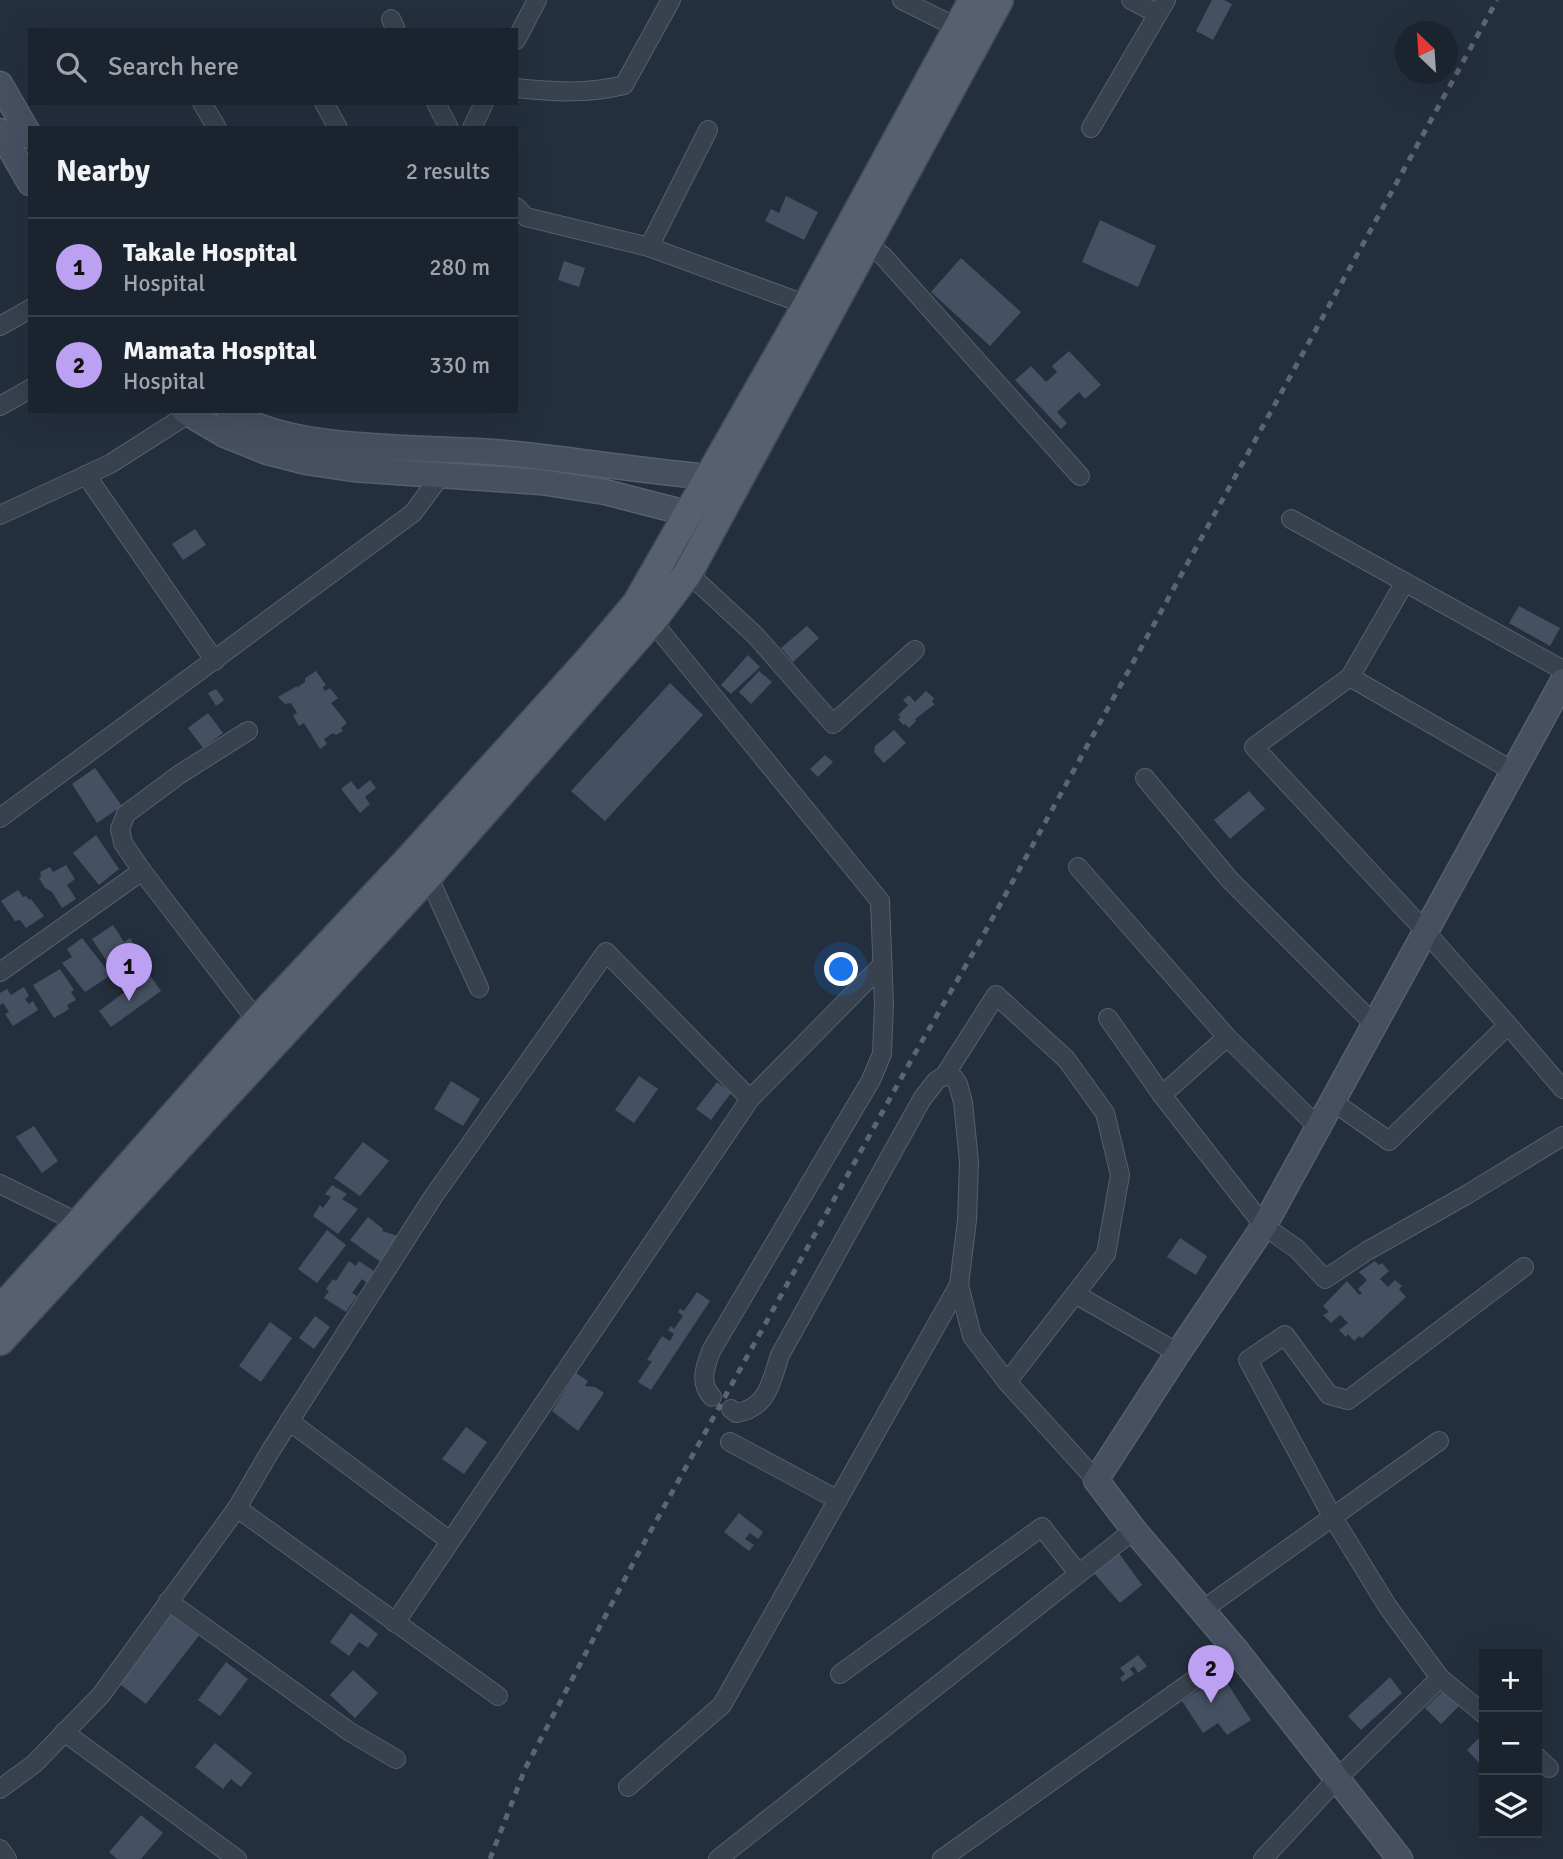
<!DOCTYPE html>
<meta charset="utf-8">
<style>
:root{--surface:#1b232e;--page:#282f3a;--text:#f1f3f6;--muted:#a0a4aa;--line:#39404a;--accent:#bca0f2}
body{margin:0;font-family:Signika,sans-serif;background:var(--page);color:var(--text)}
.controls{position:absolute;right:21px;bottom:21px;display:grid;overflow:hidden;border-radius:0px;box-shadow:0 7px 28px #0002}
.controls button{width:63px;height:63px;display:grid;place-items:center;padding:0;border:0;border-bottom:2px solid var(--line);background:var(--surface);color:var(--text);font:35px sans-serif}
.compass{position:absolute;left:1395px;top:21px;width:63px;height:63px;border-radius:50%;background:var(--surface);box-shadow:0 7px 28px #0002;rotate:335deg}
.you{position:absolute;left:842px;top:970px;width:24px;height:24px;margin:-18px;border:5px solid #fff;border-radius:50%;background:#1a73e8;box-shadow:0 0 0 10px #1a73e833}
.badge{display:grid;place-items:center;width:46px;height:46px;border-radius:50%;background:var(--accent);color:#111;font-size:23px;font-weight:700}
.pin{position:absolute;translate:-50% -58px;filter:drop-shadow(0 2px 4px #0008)}
.pin::after{content:'';position:absolute;top:37px;width:24px;height:21px;background:inherit;clip-path:polygon(0 0,100% 0,50% 100%)}
.list{margin:0;padding:0;list-style:none}
h2{display:flex;justify-content:space-between;align-items:center;height:91px;margin:0;padding:0 28px;font-size:30px}
h2 small{font-size:23px;font-weight:400;color:var(--muted)}
.list li{display:grid;grid-template-columns:46px 1fr auto;gap:21px;align-items:center;box-sizing:border-box;height:98px;padding:0 28px;border-top:2px solid var(--line)}
.list b{display:block;font-size:26px;white-space:nowrap}
.list p{margin:0;font-size:23px;white-space:nowrap;color:var(--muted)}
.list em{font-size:23px;font-style:normal;color:var(--muted)}
.icon{flex:none;width:38px;height:38px;fill:none;stroke:currentColor;stroke-width:2;stroke-linecap:round;stroke-linejoin:round}
.map{position:relative;flex:none;width:1563px;height:1859px;overflow:hidden}
.search{position:absolute;background:var(--surface);box-shadow:0 7px 28px #0002;left:28px;top:28px;width:490px;height:77px;display:flex;align-items:center;gap:18px;box-sizing:border-box;padding:0 24px;border-radius:0px;color:var(--muted);font-size:26px}
.panel{position:absolute;background:var(--surface);box-shadow:0 7px 28px #0002;left:28px;top:126px;width:490px;height:287px;border-radius:0px}
.map>svg:first-child{display:block}
.building{fill:#455162}
.lines{fill:none;stroke-linecap:round;stroke-linejoin:round}
.street-casing{stroke:#565f6c;stroke-width:20}
.secondary-casing{stroke:#565f6c;stroke-width:27}
.primary-casing{stroke:#414a57;stroke-width:31}
.street{stroke:#38414e;stroke-width:18}
.secondary{stroke:#465061;stroke-width:24}
.primary{stroke:#56606e;stroke-width:28}
.rail{stroke:#5a6575;stroke-width:5;stroke-dasharray:7 7;stroke-linecap:butt}
</style>
<div class="map">
<svg width="1563" height="1859" viewBox="0 0 1563 1859">
<rect width="100%" height="100%" fill="#242f3e"/>
<g class="building">
<path d="M1212 0H1224L1232 4 1213 40 1196 31Z"/>
<path d="M786 196 818 212 804 240 765 221 771 209 779 213Z"/>
<path d="M1100 220 1156 246 1138 287 1082 262Z"/>
<path d="M961 258 1021 312 990 346 931 292Z"/>
<path d="M564 261 585 268 579 287 558 280Z"/>
<path d="M1069 351 1101 385 1085 399 1079 392 1057 412 1067 423 1061 429 1015 380 1031 366 1046 382 1057 372 1052 366Z"/>
<path d="M195 529 206 545 183 560 172 544Z"/>
<path d="M1519 606 1560 628 1550 646 1509 623Z"/>
<path d="M807 626 819 638 793 662 781 648Z"/>
<path d="M748 655 760 667 731 694 721 685Z"/>
<path d="M316 671 326 685 323 687 325 691 330 688 338 698 331 703 347 723 341 728 343 731 336 735 333 733 324 739 327 744 320 749 304 723 299 726 293 715 297 713 291 703 285 704 278 697 297 686 299 690 298 687 305 682V678Z"/>
<path d="M759 671 772 682 751 704 739 692Z"/>
<path d="M670 683 703 715 605 821 571 791Z"/>
<path d="M216 689 224 700 216 706 208 693Z"/>
<path d="M926 691 934 698 932 702 935 704 915 719 916 721 909 728 905 724 903 725 898 719 901 717 898 715 908 705 903 700 909 695 915 702Z"/>
<path d="M208 713 223 733 203 748 188 728Z"/>
<path d="M894 730 906 743 884 763 874 752 875 746Z"/>
<path d="M825 755 833 762 818 777 810 769Z"/>
<path d="M95 768 122 806 97 823 72 784Z"/>
<path d="M370 780 376 788 365 797 370 804 360 813 341 789 351 781 358 790Z"/>
<path d="M1249 791 1265 809 1230 839 1214 820Z"/>
<path d="M96 835 119 869 99 885 73 853Z"/>
<path d="M66 865 75 879 67 885 76 899 62 908 52 892 45 888 39 878 41 876 40 872 50 867 53 872Z"/>
<path d="M18 890 23 897 26 896 29 900 31 899 44 916 26 928 20 920 15 921 1 901Z"/>
<path d="M113 925 124 942 130 938 137 949 133 953 138 960 116 975 92 939Z"/>
<path d="M82 938 111 975 85 992 62 963 72 957 67 949Z"/>
<path d="M60 969 74 990 71 992 76 1000 67 1005 69 1009 54 1018 33 985Z"/>
<path d="M149 974 161 991 111 1027 99 1011Z"/>
<path d="M24 987 29 996 25 999 29 1004 33 1001 38 1010 13 1026 5 1014 9 1012 3 1003 0 1005V993L7 989 11 995Z"/>
<path d="M639 1076 658 1089 634 1123 615 1110Z"/>
<path d="M451 1081 480 1099 463 1126 434 1109Z"/>
<path d="M717 1082 731 1093 711 1120 696 1109Z"/>
<path d="M34 1126 58 1161 42 1173 16 1137Z"/>
<path d="M363 1142 389 1161 360 1196 334 1178Z"/>
<path d="M332 1185 347 1194 342 1199 358 1209 338 1234 313 1216 320 1205 323 1208 331 1197 325 1194Z"/>
<path d="M368 1217 383 1229 382 1231 398 1236 382 1263 350 1240Z"/>
<path d="M327 1230 346 1245 317 1283 298 1269Z"/>
<path d="M1180 1238 1207 1256 1196 1275 1167 1257Z"/>
<path d="M349 1261 356 1266 359 1261 375 1272 367 1283 362 1279 352 1293 357 1296 346 1312 324 1298 329 1291 326 1289 333 1279 336 1281Z"/>
<path d="M1375 1261 1379 1265 1382 1263 1389 1271 1380 1279 1388 1287 1395 1280 1402 1286 1399 1289 1406 1297 1362 1338 1359 1336 1354 1341 1348 1334 1346 1337 1339 1330 1348 1323 1340 1315 1331 1323 1323 1315 1329 1312 1323 1306 1347 1281 1359 1295 1362 1293 1358 1289 1367 1280 1359 1272Z"/>
<path d="M697 1292 710 1301 651 1390 638 1382 652 1361 647 1360 662 1336 670 1341 674 1334 668 1330 671 1326 674 1329 683 1316 678 1312 680 1309 684 1311Z"/>
<path d="M315 1316 330 1327 314 1349 299 1338Z"/>
<path d="M270 1322 292 1338 261 1382 239 1366Z"/>
<path d="M576 1373 588 1381 585 1386 595 1387 604 1393 578 1431 552 1411Z"/>
<path d="M466 1427 487 1442 464 1474 442 1459Z"/>
<path d="M739 1513 763 1532 758 1539 750 1533 745 1539 754 1545 749 1551 724 1532Z"/>
<path d="M1118 1552 1142 1585 1120 1603 1093 1572Z"/>
<path d="M168 1608 201 1633 146 1704 113 1679 127 1672 165 1624 159 1620Z"/>
<path d="M351 1613 378 1634 368 1648 359 1642 349 1656 330 1642Z"/>
<path d="M1138 1655 1147 1666 1138 1673 1134 1666 1130 1669 1134 1674 1123 1682 1120 1678 1125 1674 1120 1668Z"/>
<path d="M226 1662 248 1679 220 1716 198 1700Z"/>
<path d="M353 1670 378 1693 355 1718 330 1695Z"/>
<path d="M1222 1675 1251 1720 1227 1735 1218 1723 1203 1733 1182 1701Z"/>
<path d="M1390 1677 1402 1693 1361 1730 1348 1716Z"/>
<path d="M1447 1687 1461 1704 1441 1724 1425 1708Z"/>
<path d="M1484 1733V1768L1467 1750Z"/>
<path d="M215 1743 252 1773 241 1787 231 1779 223 1789 195 1767Z"/>
<path d="M141 1815 163 1833 141 1859H117L109 1852Z"/>
</g>
<g class="lines">
<g class="street-casing">
<g id="street">
<path d="M902 0 958 28"/>
<path d="M1131 0 1158 14"/>
<path d="M391 19 396 30"/>
<path d="M516 40 537 0"/>
<path d="M516 88C553 92 588 94 624 85L671 0"/>
<path d="M202 103 217 128"/>
<path d="M324 103 338 128"/>
<path d="M436 103 449 128"/>
<path d="M472 128 484 103"/>
<path d="M1091 128 1166 0"/>
<path d="M516 207 526 217 649 247 807 305"/>
<path d="M866 244 883 256 1080 476"/>
<path d="M649 247 708 130"/>
<path d="M0 326 30 309"/>
<path d="M0 406 30 389"/>
<path d="M86 475 215 661"/>
<path d="M0 515 110 464 193 411"/>
<path d="M1291 519 1563 670"/>
<path d="M688 573 756 636 833 724 915 650"/>
<path d="M652 621 880 901 884 1004 882 1054 871 1080 711 1351C705 1367 699 1383 712 1397"/>
<path d="M1350 677 1513 771"/>
<path d="M248 731 180 774 126 814 120 829 123 843 142 871 257 1021"/>
<path d="M1145 778 1229 879 1374 1024"/>
<path d="M0 818 413 513 442 474"/>
<path d="M1078 867 1227 1037"/>
<path d="M428 876 479 988"/>
<path d="M0 972 142 871"/>
<path d="M1108 1018 1162 1095 1264 1226 1297 1249 1325 1279 1367 1251 1468 1194 1563 1136"/>
<path d="M1508 1025 1563 1089"/>
<path d="M945 1075 996 995 1066 1059 1105 1113 1120 1175 1106 1254 1007 1382"/>
<path d="M1162 1095 1227 1037 1318 1127"/>
<path d="M1332 1101 1389 1141 1508 1025 1425 931 1254 747 1350 677 1405 582"/>
<path d="M0 1184 79 1223"/>
<path d="M1075 1294 1178 1353"/>
<path d="M731 1409 736 1413C768 1408 771 1382 780 1355L922 1099 936 1081 945 1075 954 1078 958 1084 963 1102 969 1162 967 1220 959 1285 972 1336 1007 1382 1096 1480"/>
<path d="M289 1421 450 1541"/>
<path d="M730 1442 838 1500"/>
<path d="M237 1508 498 1696"/>
<path d="M168 1601 350 1732 396 1759"/>
<path d="M1201 1611 1439 1441"/>
<path d="M395 1623 750 1099"/>
<path d="M840 1674 1042 1527 1078 1573"/>
<path d="M1484 1714 1440 1678 1388 1607 1332 1516 1248 1360 1285 1335 1329 1395 1348 1400 1524 1267"/>
<path d="M64 1732 237 1859"/>
<path d="M1537 1757 1549 1768"/>
<path d="M628 1787 722 1705 959 1285"/>
<path d="M0 1789 34 1764 101 1695 237 1508 271 1450 433 1197 606 952 750 1099 881 966"/>
<path d="M0 1849 7 1859"/>
<path d="M718 1859 1134 1530"/>
<path d="M942 1859 1236 1650"/>
<path d="M1263 1859 1337 1779 1440 1678"/>
</g>
</g>
<g class="secondary-casing">
<g id="secondary">
<path d="M0 84 30 136"/>
<path d="M0 131 30 183"/>
<path d="M184 411 225 435 267 452 306 462 353 469 541 482 605 492 706 518"/>
<path d="M229 411C292 456 438 445 515 454 580 461 645 471 710 477L724 481"/>
<path d="M1400 1859 1236 1650 1134 1530 1096 1480 1178 1353 1264 1226 1563 681"/>
</g>
</g>
<g class="primary-casing">
<g id="primary">
<path d="M0 1310 79 1223 257 1021 409 859 588 661 637 603 807 305 973 0"/>
<path d="M0 1341 428 876 652 621 688 573 999 0"/>
</g>
</g>
<use href="#street" class="street"/>
<use href="#secondary" class="secondary"/>
<use href="#primary" class="primary"/>
<path class="rail" d="M490 1859 525 1769 639 1552 914 1055 980 941 1497 0"/>
</g>
</svg>
<div class="controls">
<button>+</button>
<button>−</button>
<button><svg class="icon" aria-label="layers" viewBox="0 0 24 24"><path d="M12 4l9 5-9 5-9-5zM3 14l9 5 9-5"/></svg></button>
</div>
<svg class="compass" viewBox="-18 -18 36 36"><path d="M0-13l5 13h-10z" fill="#e53935"/><path d="M0 13l5-13h-10z" fill="#a0a4aa"/></svg>
<div class="you"></div>
<div class="pin badge" style="left:129px;top:1001px">1</div>
<div class="pin badge" style="left:1211px;top:1703px">2</div>
<div class="search"><svg class="icon" aria-label="search" viewBox="0 0 24 24"><circle cx="10" cy="10" r="6"/><path d="M15 15l6 6"/></svg>Search here</div>
<section class="panel">
<h2>Nearby<small>2 results</small></h2>
<ul class="list">
<li><span class="badge">1</span><div><b>Takale Hospital</b><p>Hospital</p></div><em>280 m</em></li>
<li><span class="badge">2</span><div><b>Mamata Hospital</b><p>Hospital</p></div><em>330 m</em></li>
</ul>
</section>
</div>
